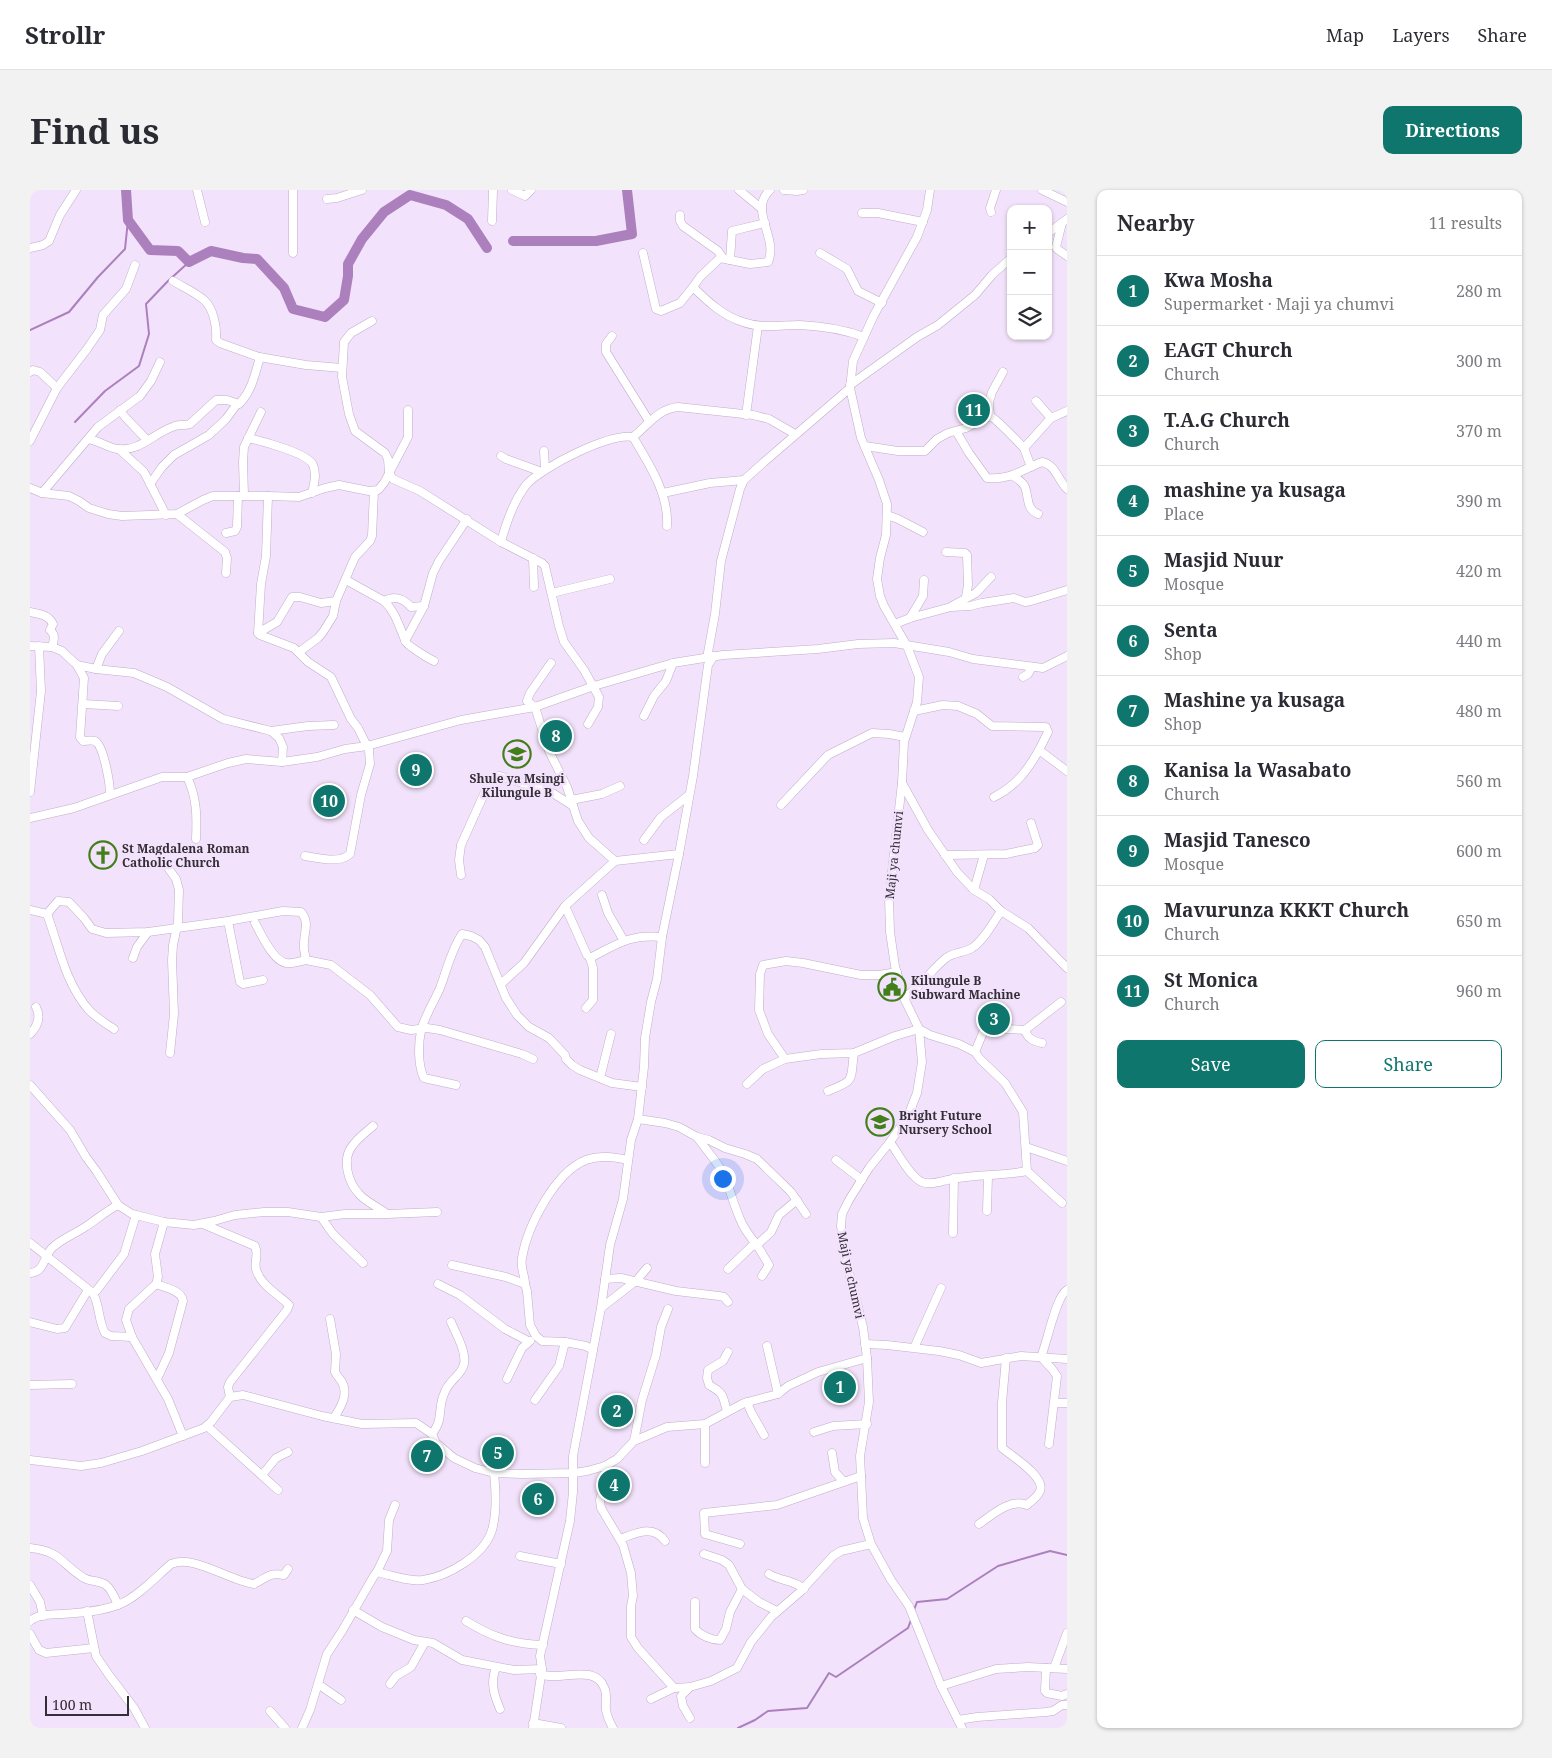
<!DOCTYPE html>
<meta charset="utf-8">
<style>
:root{--surface:#fff;--page:#f2f2f3;--text:#2b2b33;--muted:#7c7c81;--line:#e1e1e2;--accent:#0f766e}
body{margin:0;font-family:"Noto Serif",serif;background:var(--page);color:var(--text)}
.controls{position:absolute;right:15px;top:15px;display:grid;overflow:hidden;border-radius:10px;box-shadow:0 1px 4px #0004}
.controls button{width:45px;height:45px;display:grid;place-items:center;padding:0;border:0;border-bottom:1px solid var(--line);background:var(--surface);color:var(--text);font:25px sans-serif}
.scale{position:absolute;left:15px;bottom:12px;width:84px;box-sizing:border-box;padding-left:5px;border:2px solid #342e37;border-top:0;font-size:14px;line-height:18px;white-space:nowrap;color:#342e37;-webkit-text-stroke:4px #f3e2fb;paint-order:stroke}
.you{position:absolute;left:692px;top:988px;width:18px;height:18px;margin:-12px;border:4px solid #fff;border-radius:50%;background:#1a73e8;box-shadow:0 0 0 8px #1a73e833}
.badge{display:grid;place-items:center;width:32px;height:32px;border-radius:50%;background:var(--accent);color:#fff;font-size:16px;font-weight:700}
.pin{position:absolute;translate:-50% -50%;border:2px solid #fff;box-shadow:0 1px 5px #0006}
.list{margin:0;padding:0;list-style:none}
h2{display:flex;justify-content:space-between;align-items:center;height:65px;margin:0;padding:0 20px;font-size:21px}
h2 small{font-size:16px;font-weight:400;color:var(--muted)}
.list li{display:grid;grid-template-columns:32px 1fr auto;gap:15px;align-items:center;box-sizing:border-box;height:70px;padding:0 20px;border-top:1px solid var(--line)}
.list b{display:block;font-size:19px;white-space:nowrap}
.list p{margin:0;font-size:16px;white-space:nowrap;color:var(--muted)}
.list em{font-size:16px;font-style:normal;color:var(--muted)}
.actions{display:flex;gap:10px;padding:15px 20px}
.actions a{flex:1;padding:11px 0;border:1px solid var(--accent);border-radius:10px;text-align:center;font-size:18px;color:var(--accent)}
.actions .main{background:var(--accent);color:#fff}
.icon{flex:none;width:28px;height:28px;fill:none;stroke:currentColor;stroke-width:2;stroke-linecap:round;stroke-linejoin:round}
.map{position:relative;flex:none;width:1037px;height:1538px;overflow:hidden;border-radius:10px}
header{display:flex;align-items:center;gap:30px;box-sizing:border-box;height:70px;padding:0 25px;background:var(--surface);border-bottom:1px solid var(--line)}
header strong{font-size:24px}
nav{display:flex;gap:28px;margin-inline-start:auto;font-size:18px}
.intro{display:flex;align-items:center;justify-content:space-between;box-sizing:border-box;height:120px;padding:0 30px}
h1{margin:0;font-size:35px}
.button{padding:12px 22px;border-radius:10px;background:var(--accent);color:#fff;font-size:18px;font-weight:700}
main{display:flex;gap:30px;padding:0 30px}
aside{flex:1;background:var(--surface);border-radius:10px;box-shadow:0 1px 4px #0004}
.map>svg:first-child{display:block}
.lines{fill:none;stroke-linecap:round;stroke-linejoin:round}
.stream{stroke:#ab80bc;stroke-width:2}
.river{stroke:#ab80bc;stroke-width:10}
.minor-casing{stroke:#bfaec6;stroke-width:9}
.minor{stroke:#fff;stroke-width:8}
.labels{text-anchor:middle;dominant-baseline:central;stroke-width:5;stroke-linejoin:round;paint-order:stroke}
.poi-label{font-size:12px;font-weight:bold;fill:#342e37;stroke:#f3e2fb;text-anchor:start}
.street-label{font-size:12px;fill:#342e37;stroke:#f3e2fb}
</style>
<header>
<strong>Strollr</strong>
<nav><a>Map</a><a>Layers</a><a>Share</a></nav>
</header>
<div class="intro"><h1>Find us</h1><a class="button">Directions</a></div>
<main>
<div class="map">
<svg width="1037" height="1538" viewBox="0 0 1037 1538">
<rect width="100%" height="100%" fill="#f3e2fb"/>
<g class="lines">
<g class="stream">
<path d="M0 140 39 122 68 87 95 59 98 30"/>
<path d="M45 232 75 201 109 176 119 144 116 114 138 91 159 72"/>
<path d="M884 1420 887 1412 917 1409 968 1376 1020 1361 1037 1365"/>
<path d="M708 1538 725 1530 738 1521 777 1518 799 1483 806 1487 878 1438 881 1430"/>
</g>
<g class="river">
<path d="M96 0 98 30 120 60 148 61 159 72 181 61 213 68 227 69 254 98 263 119 295 127 314 110 318 86V74L332 49 354 22 380 5 416 15 438 29 457 58"/>
<path d="M483 51H566L602 44 597 0"/>
</g>
<g class="minor-casing">
<g id="minor">
<path d="M167 0 175 32"/>
<path d="M263 0V63"/>
<path d="M482 0 495 6 501 0"/>
<path d="M709 0 732 19"/>
<path d="M740 0C718 20 749 48 738 72L720 74 690 68 670 87 663 97C677 111 693 126 713 132 732 139 750 135 770 135 791 136 813 139 834 147"/>
<path d="M754 0 767 1 773 0"/>
<path d="M900 0 897 20 887 47 844 125 823 171 820 198 831 248 849 290 857 314 856 345 850 368 847 389 850 406 854 416 877 456 889 487 887 512 874 552 872 593 859 708 860 742 865 776 874 808 889 839 892 872 887 903 878 926 860 952 839 978 819 1010 812 1024 811 1036 817 1074 833 1137 837 1168 839 1212 830 1266 833 1328 841 1354 861 1390 879 1416 911 1496 932 1538"/>
<path d="M1012 0 1037 12"/>
<path d="M297 9 307 8 332 0"/>
<path d="M961 22 960 18 966 0"/>
<path d="M832 23H848L893 32"/>
<path d="M650 25V31L653 36 688 61 693 68"/>
<path d="M462 31 463 0"/>
<path d="M1032 33 1026 57 1027 59 1037 66"/>
<path d="M1018 43 1037 29"/>
<path d="M0 58 13 55 19 51 30 25 46 0"/>
<path d="M613 63 626 119 631 121 650 113 663 97"/>
<path d="M790 63 817 79 828 101 852 113"/>
<path d="M700 70 702 41 735 33"/>
<path d="M143 91C153 97 165 102 174 110 184 119 187 138 186 150L190 153 229 167 276 175 312 178"/>
<path d="M342 131 321 143 314 152 312 187 319 224 325 241 355 263 358 269 359 283 363 289 390 301 471 352 512 373 515 376 529 436 534 452 554 480 569 507 568 517 558 534"/>
<path d="M582 146 576 154V162L619 231"/>
<path d="M0 182 3 180 10 182 27 198"/>
<path d="M820 195 887 147 908 135 945 105 962 85 981 68"/>
<path d="M1006 211 1021 228"/>
<path d="M90 220 95 227 117 250"/>
<path d="M716 225 728 136"/>
<path d="M960 226C968 230 986 250 994 258"/>
<path d="M926 241 939 263 957 288C981 290 991 280 1012 272 1025 274 1028 290 1037 299"/>
<path d="M218 248C231 251 278 263 283 275 287 284 284 294 282 303"/>
<path d="M62 250C71 252 79 258 88 259 110 262 125 242 145 236 150 234 154 236 160 234L186 210H197L209 214C222 201 225 184 230 167"/>
<path d="M0 251 27 198 57 159 70 140 73 125 96 99 105 75"/>
<path d="M835 256 868 261H895L907 249 918 243 936 238 960 226 959 212 962 202 973 182"/>
<path d="M89 259 114 282 136 325"/>
<path d="M514 261 515 279"/>
<path d="M471 266 476 269 512 282"/>
<path d="M1001 277 994 258 1021 228 1037 221"/>
<path d="M983 286C988 289 993 292 995 297 999 308 996 319 1008 324"/>
<path d="M120 294 132 277 144 265 179 245 196 229 207 214"/>
<path d="M0 298 12 303 39 306 49 311 59 318 78 324 92 326 147 324 173 310 183 306H238L236 366 231 394 228 443 230 445 264 458 278 472 301 487 321 529 328 538 339 560 340 574 331 605 320 664C309 674 289 668 275 666"/>
<path d="M12 303 68 237 110 206 121 191 130 172"/>
<path d="M633 303 680 293 714 290"/>
<path d="M214 305 213 272 214 257 231 222"/>
<path d="M238 306 269 307 295 298 309 295 339 301 348 300 354 293 378 247V220"/>
<path d="M147 324 195 362 197 368 196 383"/>
<path d="M857 325 868 329 893 342"/>
<path d="M637 336C639 304 619 274 603 247 618 235 628 219 648 217L723 225 739 229 765 244"/>
<path d="M196 343 205 341 207 337 208 306"/>
<path d="M471 352C476 333 484 311 496 295 512 277 579 243 603 247"/>
<path d="M916 362 935 363 937 365 938 395 936 407"/>
<path d="M503 368 504 397"/>
<path d="M316 390 354 411C366 422 369 437 376 452 377 455 399 469 404 471"/>
<path d="M522 403 580 389"/>
<path d="M354 411C365 405 373 408 381 417L394 416"/>
<path d="M922 416 946 403 961 387"/>
<path d="M0 422C10 424 19 425 23 434L20 440C26 445 24 450 22 457"/>
<path d="M880 428 893 406 894 390"/>
<path d="M865 434 880 428 921 417 940 416 952 413 984 408 995 412 1001 411 1037 400"/>
<path d="M228 443 247 432 262 407H270L291 413 306 411"/>
<path d="M375 451 394 416 403 383 409 371 437 329"/>
<path d="M0 456 22 457 32 461 47 475 66 479 104 483 137 497 193 529 241 541 249 548 253 557 252 572"/>
<path d="M269 462 288 448 293 442 303 426 306 411 325 367 340 351 342 346 344 301"/>
<path d="M677 468 685 424 691 371 710 299 714 290 734 272 820 198"/>
<path d="M521 473 500 503 497 511 505 517 519 561 537 597 548 631 559 648 585 671"/>
<path d="M47 475 54 488 50 547 53 551C56 551 61 550 65 551 74 556 80 594 80 604"/>
<path d="M66 479 72 464 89 441"/>
<path d="M993 487 998 484 1002 477"/>
<path d="M54 514 88 516"/>
<path d="M884 521 913 515 928 516 947 524 962 536 1016 537 1018 542 1009 560 1037 581"/>
<path d="M614 526 624 506 636 491 643 473"/>
<path d="M241 541 278 536 304 535"/>
<path d="M157 587C167 607 167 627 166 649"/>
<path d="M872 593 898 640 927 682 944 700 959 709 971 721 998 738 1037 778"/>
<path d="M0 602 11 501 9 456"/>
<path d="M964 607C986 596 997 581 1009 560"/>
<path d="M541 610 572 604 590 596"/>
<path d="M751 615 798 565 842 543 859 544 875 547"/>
<path d="M0 628 44 618 132 587H157L198 573 216 569 252 572 287 567 315 559 337 556 431 530 505 517 564 496 643 473 693 465 788 459 828 454 864 453 919 462 943 469 1013 478 1037 466"/>
<path d="M614 650 631 627 659 605"/>
<path d="M129 665 146 689 149 700 148 732 143 755 142 770 144 824 140 863"/>
<path d="M915 665 976 664 1005 658 1008 655 1001 633"/>
<path d="M431 685 429 670 431 655 459 593 464 586H470L521 602 543 616"/>
<path d="M944 700 954 665"/>
<path d="M572 705 578 723 594 751"/>
<path d="M0 720 17 724 28 711 39 712 54 728 62 739 76 743 118 742 198 731 253 721 271 722C280 732 274 742 274 753 273 759 275 764 276 770L301 775 340 805 368 837 381 840 397 838 410 840 492 864 503 869"/>
<path d="M17 724C29 756 35 793 59 820 65 827 75 833 84 839"/>
<path d="M198 731 210 792 213 794 233 790"/>
<path d="M225 733C231 744 243 771 256 773 263 774 270 771 276 770"/>
<path d="M103 768 107 757 118 742"/>
<path d="M560 768 557 765 535 716 585 671 649 664"/>
<path d="M471 794 494 773 535 716"/>
<path d="M874 808C891 797 901 780 916 768 924 762 934 763 942 758 954 750 963 733 971 721"/>
<path d="M556 818 563 810V778L560 768C587 754 600 744 632 747"/>
<path d="M995 840C998 849 1003 851 1012 853"/>
<path d="M0 844C8 836 11 827 6 817"/>
<path d="M945 862 954 840 978 839 995 840 1031 812"/>
<path d="M755 869 738 844 729 820 730 784 733 775 756 771 773 773 831 785H849L867 782"/>
<path d="M570 888 581 844"/>
<path d="M717 894 733 879 755 869 791 864 824 863 865 846 889 839 900 845 929 854 945 862 950 869 975 893 993 922 997 981 1032 1013"/>
<path d="M0 895 40 940 56 967 67 982 88 1015 102 1024 134 1032 164 1035 184 1031 205 1025 234 1022H258L291 1027 315 1024H357L407 1022"/>
<path d="M426 895 394 888C388 876 388 855 391 841 394 827 404 812 410 798 417 780 421 760 432 744L441 746 449 750 455 757 476 808 487 825 499 837 519 848 535 865 536 869 542 875 550 880 582 893 612 897"/>
<path d="M798 901C826 890 820 891 824 863"/>
<path d="M608 929 635 933 649 937 667 947 679 950 695 958 715 964 727 969 761 1002 776 1024"/>
<path d="M343 936C336 942 328 948 323 955 311 969 318 993 330 1005 337 1012 347 1017 356 1023"/>
<path d="M667 947C676 960 687 971 694 985 700 1000 704 1015 710 1029 714 1039 720 1047 727 1055L722 1056 698 1079"/>
<path d="M860 952C868 963 880 987 892 992 901 996 914 990 923 989 948 984 973 986 997 981"/>
<path d="M996 957 1037 971"/>
<path d="M806 970 832 990"/>
<path d="M957 1021 958 986"/>
<path d="M291 1027 303 1044 333 1073"/>
<path d="M134 1032 125 1064 128 1087 126 1094 99 1119 96 1130 102 1147 138 1209 153 1246"/>
<path d="M173 1034 225 1056C229 1065 224 1071 226 1079 230 1095 248 1104 259 1115L257 1120 200 1192 198 1197 200 1207"/>
<path d="M923 1043 924 988"/>
<path d="M0 1053 63 1103C70 1116 68 1130 75 1143L81 1146 102 1147"/>
<path d="M422 1075 476 1087 495 1094 497 1101 500 1135 506 1146 512 1151 535 1152 556 1156 563 1160"/>
<path d="M0 1083C15 1082 13 1067 22 1058 31 1049 45 1044 55 1037 66 1030 76 1021 88 1015"/>
<path d="M732 1086 739 1075 727 1055 741 1042 749 1025 767 1010"/>
<path d="M575 1089 591 1088 646 1101 689 1106 694 1107 698 1112"/>
<path d="M126 1094C136 1098 151 1100 153 1111L139 1163 127 1189"/>
<path d="M408 1094 430 1105 475 1139 498 1151"/>
<path d="M495 1094C495 1085 490 1078 492 1068 497 1037 525 982 556 970 570 965 584 967 598 970"/>
<path d="M63 1103 67 1100 94 1064 106 1025"/>
<path d="M571 1118 607 1090 617 1078"/>
<path d="M300 1129 306 1164 305 1182C307 1186 310 1189 312 1192 319 1205 310 1218 304 1228"/>
<path d="M0 1132 27 1139 35 1138 58 1100"/>
<path d="M835 1154 857 1155 909 1161 929 1165 951 1173 991 1166 1037 1169"/>
<path d="M737 1156 748 1204"/>
<path d="M884 1158 911 1098"/>
<path d="M477 1189 492 1158 500 1151"/>
<path d="M0 1195 42 1194"/>
<path d="M505 1210 529 1176 535 1152"/>
<path d="M717 1212 721 1222 734 1245"/>
<path d="M1025 1213H1037"/>
<path d="M697 1221C692 1205 695 1204 679 1195L677 1188 678 1180 693 1171 698 1162"/>
<path d="M675 1234V1273"/>
<path d="M177 1236 248 1300"/>
<path d="M784 1242 803 1236 837 1234"/>
<path d="M402 1244C405 1240 408 1235 409 1230 411 1221 410 1212 414 1204 418 1192 426 1189 432 1179 440 1167 426 1144 421 1132"/>
<path d="M604 1251 637 1237 675 1234 714 1213 748 1204 758 1196 788 1182 837 1168"/>
<path d="M1019 1254 1027 1186 1022 1179 1011 1167C1017 1153 1026 1106 1037 1100"/>
<path d="M802 1263 805 1282 813 1291"/>
<path d="M0 1270 51 1276 71 1273 112 1261 174 1238 181 1232 200 1207 213 1205 292 1226 332 1234 386 1233 402 1244 406 1253 424 1268 445 1278 464 1283 492 1284 544 1283 557 1281 575 1276 587 1269 604 1251 612 1210 626 1165 631 1137 638 1119"/>
<path d="M575 1276 576 1286 570 1310 571 1318 593 1355 601 1383 603 1406 601 1416V1447L608 1458 644 1498 660 1497 681 1491 707 1478 721 1452 741 1427 770 1402 803 1366 811 1361 841 1354"/>
<path d="M232 1285 246 1268 258 1262"/>
<path d="M949 1334C962 1325 980 1308 997 1315L999 1313C1003 1310 1008 1306 1010 1301 1016 1287 982 1266 972 1258V1213L976 1168"/>
<path d="M590 1349C606 1343 623 1334 635 1351"/>
<path d="M710 1354 675 1344 674 1323 747 1315 831 1286"/>
<path d="M0 1358C31 1361 31 1374 54 1388 61 1392 69 1390 76 1395 82 1400 85 1408 88 1415"/>
<path d="M674 1364 692 1370 699 1375 712 1399 729 1412 747 1421"/>
<path d="M490 1366 531 1374"/>
<path d="M347 1382 357 1361 359 1330 365 1315"/>
<path d="M739 1384C750 1391 764 1390 774 1399"/>
<path d="M0 1395 10 1412 13 1426"/>
<path d="M665 1412V1439C671 1446 682 1450 690 1450L696 1439 700 1422 712 1399"/>
<path d="M323 1420 352 1437 384 1450 403 1453 432 1470 484 1480 512 1479"/>
<path d="M57 1421 66 1466 79 1485 104 1518 115 1538"/>
<path d="M0 1431C10 1422 32 1425 45 1423 59 1422 76 1420 90 1414 106 1408 127 1386 141 1374 164 1364 199 1391 224 1394 237 1388 238 1382 254 1385L258 1379"/>
<path d="M436 1431C462 1447 482 1454 513 1455"/>
<path d="M0 1444 9 1460 16 1463 64 1458"/>
<path d="M466 1478C460 1492 464 1505 470 1519"/>
<path d="M1016 1478 1015 1501 1017 1503 1032 1506 1037 1504"/>
<path d="M1024 1478 1037 1443"/>
<path d="M510 1484C529 1492 564 1473 574 1497 578 1505 575 1512 576 1520 577 1526 580 1533 583 1538"/>
<path d="M288 1494 311 1510"/>
<path d="M360 1494 366 1486 381 1477 395 1452"/>
<path d="M911 1496 966 1479 998 1477 1037 1479"/>
<path d="M660 1497 651 1506 653 1516 660 1528"/>
<path d="M621 1509 644 1498"/>
<path d="M240 1521 255 1538"/>
<path d="M928 1530 947 1527 1016 1522 1023 1521 1032 1515H1037"/>
<path d="M503 1533 531 1538"/>
<path d="M272 1538 280 1520 297 1464 312 1441 345 1384 347 1382 351 1383C364 1386 380 1392 393 1390 418 1386 454 1366 462 1340 467 1322 466 1301 464 1283"/>
<path d="M503 1538 512 1479 510 1466 540 1331 543 1302V1266L571 1118 580 1055 593 1009 601 950 608 929 614 877 615 848 621 812 627 789 632 747 649 664 663 586 678 475 684 466"/>
</g>
</g>
<use href="#minor" class="minor"/>
</g>
<defs>
<g id="school-ring" transform="scale(1.4375)"><circle r="9.5" fill="#f3e2fb" stroke="#427f1b" stroke-width="1.5"/><path d="M0-5L7-2L0 1L-7-2ZM-4 1L0 2.5L4 1V4Q0 6-4 4Z" fill="#427f1b"/></g>
<g id="church-ring" transform="scale(1.4375)"><circle r="9.5" fill="#f3e2fb" stroke="#427f1b" stroke-width="1.5"/><path d="M-1.2-6h2.4v3.5h3.3v2.4h-3.3V6h-2.4V-.1h-3.3v-2.4h3.3Z" fill="#427f1b"/></g>
<g id="civic-ring" transform="scale(1.4375)"><circle r="9.5" fill="#f3e2fb" stroke="#427f1b" stroke-width="1.5"/><path d="M-.6-6.5H3V-4.5H.6V-3L4-1V1h2V6H-6V1h2V-1L-.6-3ZM-1.2 2.5V6h2.4V2.5Z" fill="#427f1b"/></g>
</defs>
<g fill-rule="evenodd">
<use href="#school-ring" x="487" y="564"/>
<use href="#church-ring" x="73" y="665"/>
<use href="#civic-ring" x="862" y="797"/>
<use href="#school-ring" x="850" y="932"/>
</g>
<g class="labels">
<g class="poi-label">
<text x="487" y="588" text-anchor="middle">Shule ya Msingi<tspan x="487" dy="14">Kilungule B</tspan></text>
<text x="92" y="658">St Magdalena Roman<tspan x="92" dy="14">Catholic Church</tspan></text>
<text x="881" y="790">Kilungule B<tspan x="881" dy="14">Subward Machine</tspan></text>
<text x="869" y="925">Bright Future<tspan x="869" dy="14">Nursery School</tspan></text>
</g>
<g class="street-label">
<text transform="translate(864 665) rotate(-84)">Maji ya chumvi</text>
<text transform="translate(821 1085) rotate(78)">Maji ya chumvi</text>
</g>
</g>
</svg>
<div class="controls">
<button>+</button>
<button>−</button>
<button><svg class="icon" aria-label="layers" viewBox="0 0 24 24"><path d="M12 4l9 5-9 5-9-5zM3 14l9 5 9-5"/></svg></button>
</div>
<div class="scale">100 m</div>
<div class="you"></div>
<div class="pin badge" style="left:810px;top:1197px">1</div>
<div class="pin badge" style="left:587px;top:1221px">2</div>
<div class="pin badge" style="left:964px;top:829px">3</div>
<div class="pin badge" style="left:584px;top:1295px">4</div>
<div class="pin badge" style="left:468px;top:1263px">5</div>
<div class="pin badge" style="left:508px;top:1309px">6</div>
<div class="pin badge" style="left:397px;top:1266px">7</div>
<div class="pin badge" style="left:526px;top:546px">8</div>
<div class="pin badge" style="left:386px;top:580px">9</div>
<div class="pin badge" style="left:299px;top:611px">10</div>
<div class="pin badge" style="left:944px;top:220px">11</div>
</div>
<aside>
<h2>Nearby<small>11 results</small></h2>
<ul class="list">
<li><span class="badge">1</span><div><b>Kwa Mosha</b><p>Supermarket · Maji ya chumvi</p></div><em>280 m</em></li>
<li><span class="badge">2</span><div><b>EAGT Church</b><p>Church</p></div><em>300 m</em></li>
<li><span class="badge">3</span><div><b>T.A.G Church</b><p>Church</p></div><em>370 m</em></li>
<li><span class="badge">4</span><div><b>mashine ya kusaga</b><p>Place</p></div><em>390 m</em></li>
<li><span class="badge">5</span><div><b>Masjid Nuur</b><p>Mosque</p></div><em>420 m</em></li>
<li><span class="badge">6</span><div><b>Senta</b><p>Shop</p></div><em>440 m</em></li>
<li><span class="badge">7</span><div><b>Mashine ya kusaga</b><p>Shop</p></div><em>480 m</em></li>
<li><span class="badge">8</span><div><b>Kanisa la Wasabato</b><p>Church</p></div><em>560 m</em></li>
<li><span class="badge">9</span><div><b>Masjid Tanesco</b><p>Mosque</p></div><em>600 m</em></li>
<li><span class="badge">10</span><div><b>Mavurunza KKKT Church</b><p>Church</p></div><em>650 m</em></li>
<li><span class="badge">11</span><div><b>St Monica</b><p>Church</p></div><em>960 m</em></li>
</ul>
<div class="actions"><a class="main">Save</a><a>Share</a></div>
</aside>
</main>
